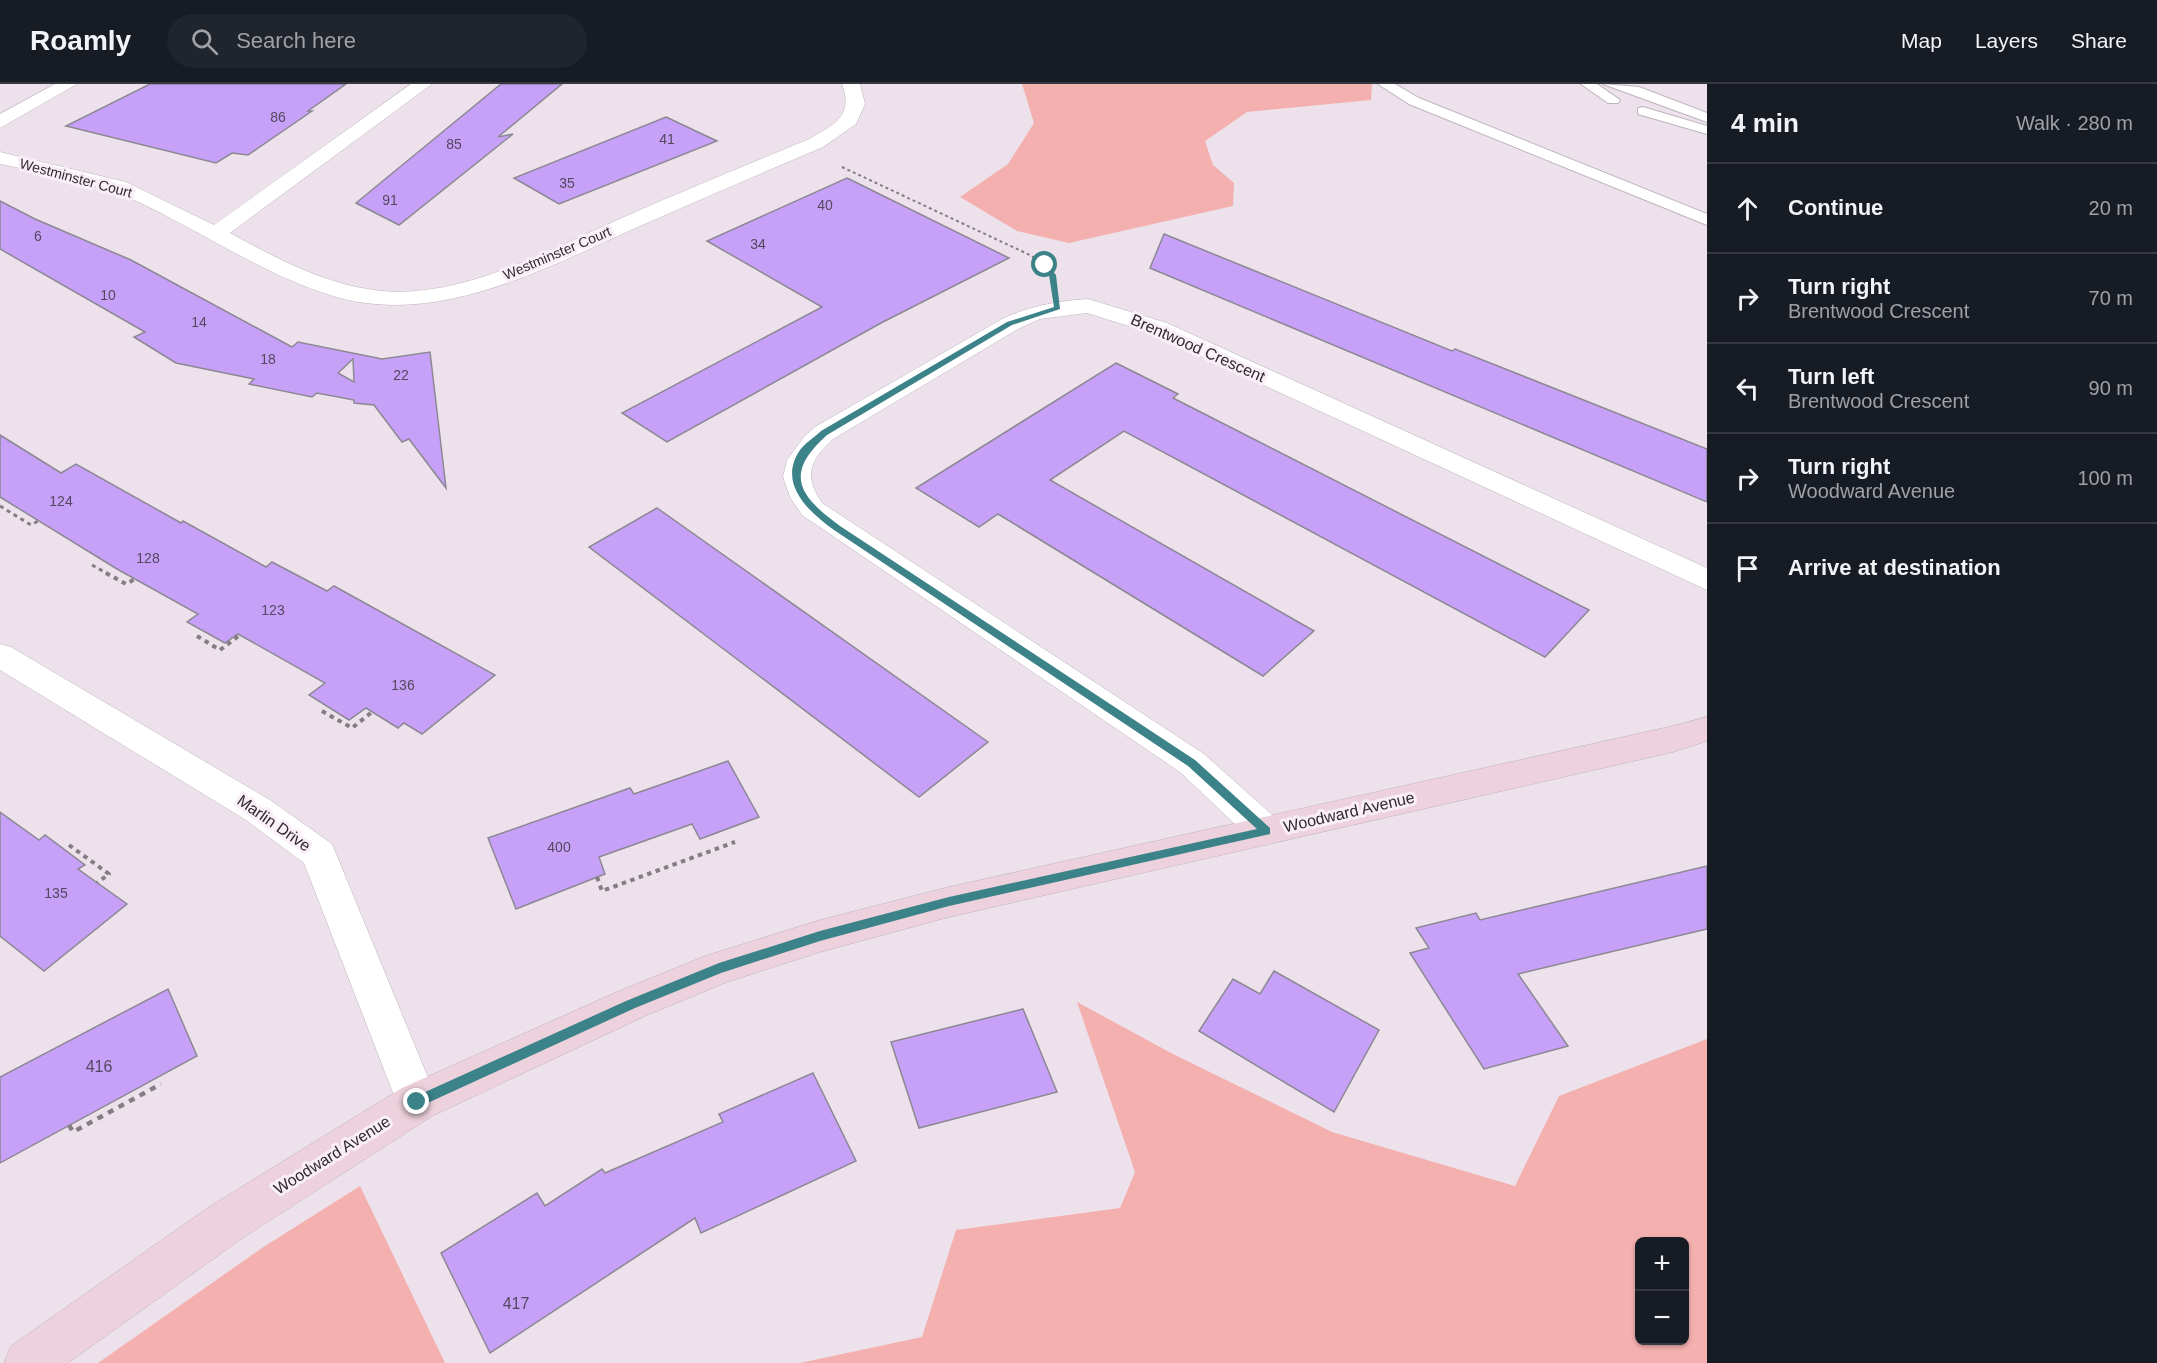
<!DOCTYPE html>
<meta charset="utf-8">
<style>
:root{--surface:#171b24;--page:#20242c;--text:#f1f3f6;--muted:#9ea1a6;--line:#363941}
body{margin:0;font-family:Arial,sans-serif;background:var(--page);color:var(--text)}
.controls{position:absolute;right:18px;bottom:18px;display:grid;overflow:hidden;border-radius:9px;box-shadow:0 2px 4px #0004}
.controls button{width:54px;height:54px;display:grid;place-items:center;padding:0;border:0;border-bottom:2px solid var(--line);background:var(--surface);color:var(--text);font:30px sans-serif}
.stop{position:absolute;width:18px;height:18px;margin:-14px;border:4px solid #3b8388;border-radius:50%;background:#fff}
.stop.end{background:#3b8388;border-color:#fff;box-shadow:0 2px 6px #0008}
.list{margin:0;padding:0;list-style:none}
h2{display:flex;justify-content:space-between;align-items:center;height:78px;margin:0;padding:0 24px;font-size:26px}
h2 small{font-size:20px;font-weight:400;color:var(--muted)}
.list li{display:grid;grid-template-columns:39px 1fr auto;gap:18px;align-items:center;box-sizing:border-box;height:90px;padding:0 24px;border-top:2px solid var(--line)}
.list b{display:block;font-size:22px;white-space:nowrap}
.list p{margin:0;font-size:20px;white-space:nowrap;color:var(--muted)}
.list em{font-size:20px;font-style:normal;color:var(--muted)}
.icon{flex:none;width:33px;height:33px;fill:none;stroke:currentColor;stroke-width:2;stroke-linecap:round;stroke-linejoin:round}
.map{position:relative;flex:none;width:1707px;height:1279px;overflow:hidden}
header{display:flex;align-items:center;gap:36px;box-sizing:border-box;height:84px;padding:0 30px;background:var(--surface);border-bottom:2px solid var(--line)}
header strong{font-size:28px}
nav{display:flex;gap:33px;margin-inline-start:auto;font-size:21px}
.search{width:420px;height:54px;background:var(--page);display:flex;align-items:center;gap:15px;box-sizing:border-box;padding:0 21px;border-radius:33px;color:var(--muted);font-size:22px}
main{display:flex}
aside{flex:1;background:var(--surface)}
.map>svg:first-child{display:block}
.green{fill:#f3b0ae;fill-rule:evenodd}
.building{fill:#c7a1f7;stroke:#8c8893;stroke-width:1.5;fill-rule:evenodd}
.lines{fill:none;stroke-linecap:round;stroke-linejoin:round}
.lane-casing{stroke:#beb3bd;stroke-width:2}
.street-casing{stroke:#beb3bd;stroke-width:1}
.secondary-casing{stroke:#beb3bd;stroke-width:1}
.path-far3{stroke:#847d84;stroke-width:2;stroke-dasharray:3 3;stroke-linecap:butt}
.path-far2{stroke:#847d84;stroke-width:3;stroke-dasharray:4 4;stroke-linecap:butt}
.path-far1{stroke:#847d84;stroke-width:4;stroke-dasharray:4.5 4.5;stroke-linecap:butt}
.path{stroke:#847d84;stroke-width:4.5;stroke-dasharray:6 6;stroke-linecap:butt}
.lane{fill:#fff;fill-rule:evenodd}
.street{fill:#fff;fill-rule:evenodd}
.secondary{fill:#edd1dc;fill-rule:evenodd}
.route{fill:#3b8388}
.labels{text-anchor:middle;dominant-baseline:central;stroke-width:6;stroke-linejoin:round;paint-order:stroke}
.number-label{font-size:14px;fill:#544860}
.far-street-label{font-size:14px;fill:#2e2a2e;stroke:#faeff9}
.street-label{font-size:16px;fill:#2e2a2e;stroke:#faeff9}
.near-number-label{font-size:16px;fill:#544860}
</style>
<header>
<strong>Roamly</strong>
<div class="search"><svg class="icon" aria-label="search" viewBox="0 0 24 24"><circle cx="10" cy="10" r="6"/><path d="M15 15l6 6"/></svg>Search here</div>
<nav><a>Map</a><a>Layers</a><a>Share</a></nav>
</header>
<main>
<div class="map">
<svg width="1707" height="1279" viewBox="0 0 1707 1279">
<rect width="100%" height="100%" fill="#ede2eb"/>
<g class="green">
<path d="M1022 0H1372L1371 16 1247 28 1205 57 1213 81 1234 99 1233 122 1069 159 1017 147 960 113 1008 80 1034 39Z"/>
<path d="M1077 918 1173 970 1332 1048 1515 1102 1559 1012 1707 955V1279H800L922 1253 956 1146 1120 1124 1135 1088ZM1640 1158H1684V1256H1640Z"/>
<path d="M360 1102 445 1279H98L262 1164Z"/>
</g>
<g class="building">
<path d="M150 0H346L308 27H312L248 71 232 69 216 79 66 42Z"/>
<path d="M501 0H562L498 53 513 50 399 141 356 119Z"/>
<path d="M666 33 717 57 559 120 514 94Z"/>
<path d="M847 94 1009 174 881 239 667 358 622 329 822 223 707 157Z"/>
<path d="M0 117 35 135 131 176 292 263 298 258 382 275 430 268 446 404 409 355 402 358 374 321 354 319V316L317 309 312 313 249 300 254 295 176 279 134 253 145 248 0 165ZM353 275 354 298 338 289Z"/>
<path d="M1164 150 1452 267 1455 265 1707 365V418L1150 184Z"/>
<path d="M1116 279 1178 310 1173 314 1589 526 1545 573 1124 347 1050 396 1314 547 1263 592 998 430 979 443 916 404Z"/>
<path d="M0 351 61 389 76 380 181 439 183 437 266 483 272 478 327 507 334 502 495 591 422 650 404 639 398 644 366 624 349 636 309 611 325 599 238 550 225 559 187 538 198 530 117 485 0 413Z"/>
<path d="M657 424 988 658 919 713 589 463Z"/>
<path d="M728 677 759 733 700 755 692 740 599 773 605 790 516 825 488 754 630 704 634 710Z"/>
<path d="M0 728 39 756 45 751 85 781 78 785 127 820 44 887 0 852Z"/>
<path d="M1707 782V845L1518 890 1568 962 1484 985 1410 869 1429 864 1416 844 1476 829 1480 836Z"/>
<path d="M1274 887 1379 946 1334 1028 1199 947 1233 895 1260 910Z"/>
<path d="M168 905 197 972 0 1079V993Z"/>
<path d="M1023 925 1057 1008 919 1044 891 958Z"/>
<path d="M813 989 856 1077 701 1149 695 1134 490 1269 441 1169 537 1109 545 1122 602 1085 605 1089 723 1038 719 1030Z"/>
</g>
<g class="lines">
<g class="lane-casing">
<g id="lane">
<path d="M1378 0H1395L1419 14 1707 130V141L1409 20Z"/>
<path d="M1581 0H1597L1620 16 1618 19H1608Z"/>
<path d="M1603 0 1639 3 1707 29V38Z"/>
<path d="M1643 23 1707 42V50L1638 30V24Z"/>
</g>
</g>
<g class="street-casing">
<g id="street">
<path d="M55 0H77L0 44V30Z"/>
<path d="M411 0H432L230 149C276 174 322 199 374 206 457 218 551 165 624 133 685 106 747 81 809 55 834 41 854 32 842 0H860L865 20 856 40 823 63C762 89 701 115 640 142 545 184 436 245 330 211 257 188 196 143 127 113 86 96 43 89 0 80V68L126 98 214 141Z"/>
<path d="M1088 215 1167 239 1707 484V506L1151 249 1087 229 1040 235 1018 245 833 355C810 377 803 390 822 419L1204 670 1279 737 1284 747 1279 757 1266 761 1253 757 1180 688 802 431 790 413 783 393 787 376 804 353 815 343 1002 235C1030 222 1057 217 1088 215Z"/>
<path d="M0 560 11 563 270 716 332 760 438 1018 432 1032 417 1038 402 1032 304 779 246 736 0 586Z"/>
</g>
</g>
<g class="secondary-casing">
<path id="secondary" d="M1707 633V657L1673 668 949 833 820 868 727 898 645 932 432 1032 241 1155 68 1279H4L11 1262 209 1123 402 1004 617 908 705 872 820 836 949 803 1673 642Z"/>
</g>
<path class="path-far3" d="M842 83 1032 172 1053 191"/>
<g class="path-far2">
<path d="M0 422 31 441 38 437"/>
<path d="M92 481 108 490"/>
</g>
<g class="path-far1">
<path d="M106 489 126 500 135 495"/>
<path d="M197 552 220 566 240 551"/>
<path d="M322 627 352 644 372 628"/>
<path d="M69 761 109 790 97 799"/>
<path d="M597 793 602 807 735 758"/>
</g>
<path class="path" d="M69 1041 73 1048 161 1000"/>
<use href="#lane" class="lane"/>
<use href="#street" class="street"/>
<use href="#secondary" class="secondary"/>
</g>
<path class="route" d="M1043 180H1047L1056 191 1060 225 1012 241 827 351C783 390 799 412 840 442L1195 676 1270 744V750L949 822 820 857 721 889 635 924 421 1022H412V1014L626 917 719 879 820 847 949 813 1257 745 1188 682 834 446C809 428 777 400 800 366 805 359 815 353 821 347L1007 238 1054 223 1049 191Z"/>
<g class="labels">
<g class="number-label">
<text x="278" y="33">86</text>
<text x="667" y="55">41</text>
<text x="454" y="60">85</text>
<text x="567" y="99">35</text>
<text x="390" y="116">91</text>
<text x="825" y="121">40</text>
<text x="38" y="152">6</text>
<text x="758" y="160">34</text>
<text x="108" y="211">10</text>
<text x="199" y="238">14</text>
<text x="268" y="275">18</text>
<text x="401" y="291">22</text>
<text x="61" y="417">124</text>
<text x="148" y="474">128</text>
<text x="273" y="526">123</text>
<text x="403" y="601">136</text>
<text x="559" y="763">400</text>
<text x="56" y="809">135</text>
</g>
<g class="far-street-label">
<text transform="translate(76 94) rotate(15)">Westminster Court</text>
<text transform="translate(557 169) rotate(-23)">Westminster Court</text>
</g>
<g class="street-label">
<text transform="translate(1198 264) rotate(24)">Brentwood Crescent</text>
<text transform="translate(1349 728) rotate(-13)">Woodward Avenue</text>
<text transform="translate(274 739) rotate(35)">Marlin Drive</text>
<text transform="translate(332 1071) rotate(-32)">Woodward Avenue</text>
</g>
<g class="near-number-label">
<text x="99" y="982">416</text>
<text x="516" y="1219">417</text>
</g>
</g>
</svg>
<div class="controls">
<button>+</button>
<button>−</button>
</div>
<div class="stop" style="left:1045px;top:181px"></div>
<div class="stop end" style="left:417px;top:1018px"></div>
</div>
<aside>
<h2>4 min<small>Walk · 280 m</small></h2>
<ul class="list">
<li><svg class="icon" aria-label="ahead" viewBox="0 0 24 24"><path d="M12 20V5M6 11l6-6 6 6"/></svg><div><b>Continue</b></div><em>20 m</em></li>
<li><svg class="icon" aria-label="right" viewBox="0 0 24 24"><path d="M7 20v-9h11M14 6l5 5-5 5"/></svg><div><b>Turn right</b><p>Brentwood Crescent</p></div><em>70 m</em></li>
<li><svg class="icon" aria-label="left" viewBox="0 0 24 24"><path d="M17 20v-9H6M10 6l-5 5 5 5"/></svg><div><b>Turn left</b><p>Brentwood Crescent</p></div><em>90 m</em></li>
<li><svg class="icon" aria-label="right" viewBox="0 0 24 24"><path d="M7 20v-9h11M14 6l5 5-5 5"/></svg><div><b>Turn right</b><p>Woodward Avenue</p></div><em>100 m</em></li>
<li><svg class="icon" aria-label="arrive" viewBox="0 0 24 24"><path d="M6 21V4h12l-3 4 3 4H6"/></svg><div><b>Arrive at destination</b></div></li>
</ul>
</aside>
</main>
